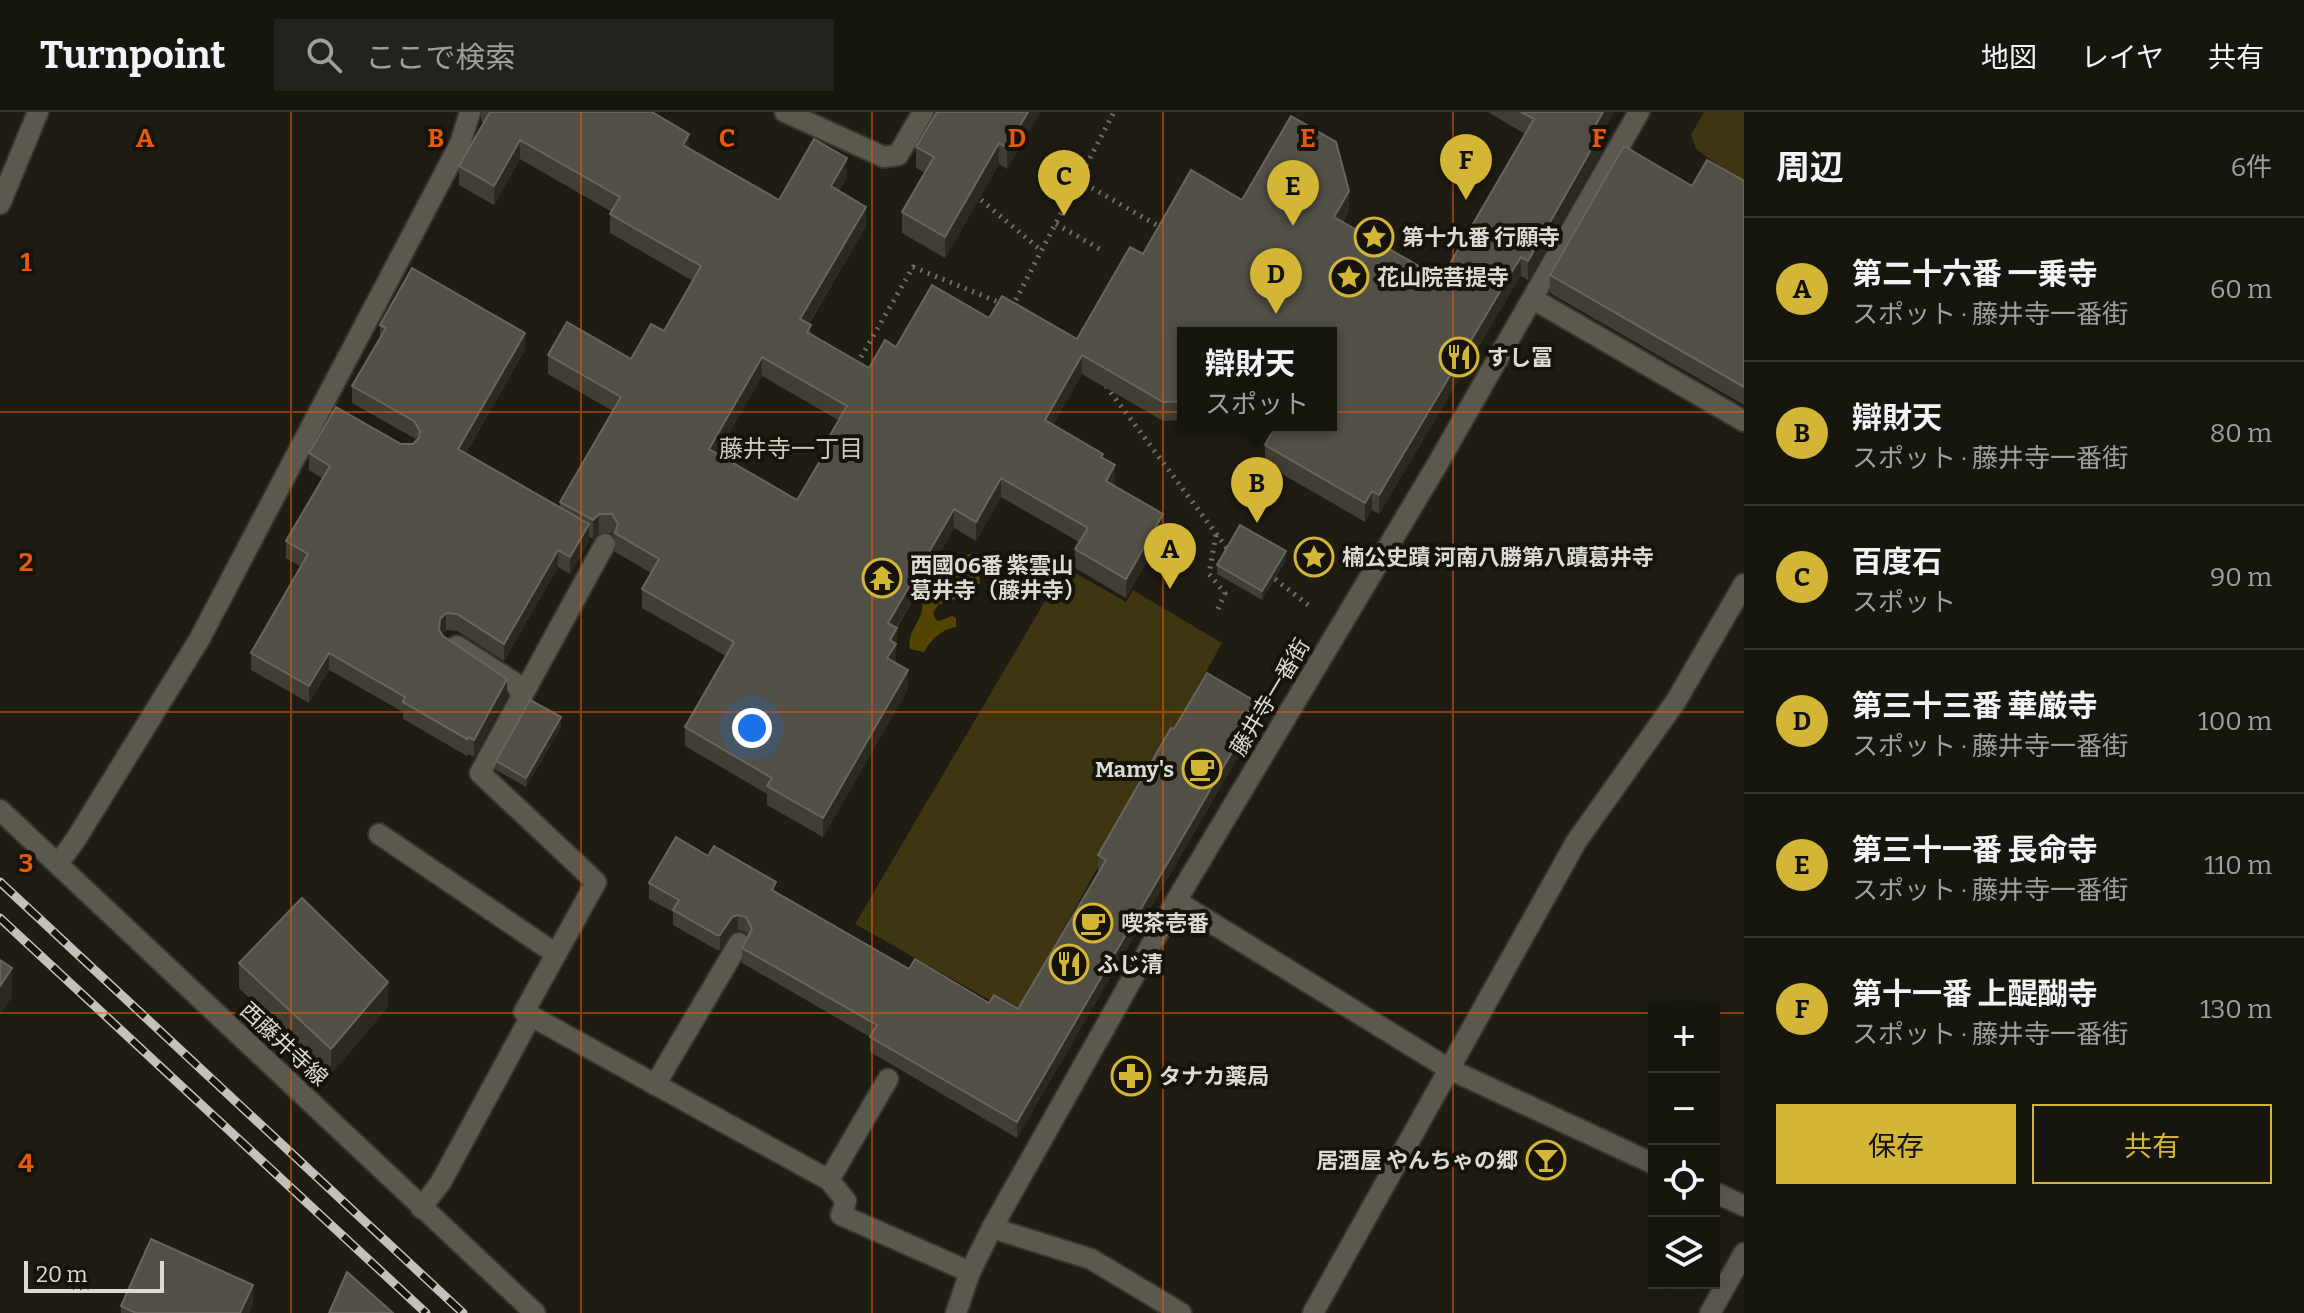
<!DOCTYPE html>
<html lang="ja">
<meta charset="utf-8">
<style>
:root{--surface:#16150e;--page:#23221c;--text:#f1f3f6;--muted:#9e9f9e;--line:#35342e;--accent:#d3b635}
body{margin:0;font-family:Bitter,"Noto Sans JP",serif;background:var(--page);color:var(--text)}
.controls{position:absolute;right:24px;bottom:24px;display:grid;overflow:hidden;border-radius:0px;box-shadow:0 8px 32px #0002}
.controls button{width:72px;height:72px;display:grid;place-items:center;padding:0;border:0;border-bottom:2px solid var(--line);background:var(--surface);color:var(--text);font:40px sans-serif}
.scale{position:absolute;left:24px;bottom:20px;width:140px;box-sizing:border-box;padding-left:8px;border:4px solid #dbdad4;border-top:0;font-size:22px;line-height:28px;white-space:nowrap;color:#dbdad4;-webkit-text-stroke:6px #15130a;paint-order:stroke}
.you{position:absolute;left:752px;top:616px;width:28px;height:28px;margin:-20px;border:6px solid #fff;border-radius:50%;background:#1a73e8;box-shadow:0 0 0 12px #1a73e833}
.badge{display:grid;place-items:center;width:52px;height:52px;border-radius:50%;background:var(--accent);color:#111;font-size:26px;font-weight:700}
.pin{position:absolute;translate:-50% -66px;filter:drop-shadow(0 2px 4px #0008)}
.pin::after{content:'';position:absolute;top:42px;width:28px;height:24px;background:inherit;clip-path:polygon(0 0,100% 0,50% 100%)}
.popup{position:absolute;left:1177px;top:215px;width:160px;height:104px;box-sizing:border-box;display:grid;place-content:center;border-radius:0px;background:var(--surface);filter:drop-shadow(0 2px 6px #0005);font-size:26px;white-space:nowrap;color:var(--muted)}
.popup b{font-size:30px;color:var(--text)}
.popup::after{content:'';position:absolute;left:50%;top:100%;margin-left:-16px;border:16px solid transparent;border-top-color:var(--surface)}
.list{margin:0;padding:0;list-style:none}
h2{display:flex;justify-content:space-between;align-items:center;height:104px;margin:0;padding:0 32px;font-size:34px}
h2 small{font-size:26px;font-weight:400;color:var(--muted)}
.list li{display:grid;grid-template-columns:52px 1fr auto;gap:24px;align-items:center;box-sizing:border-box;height:144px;padding:0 32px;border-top:2px solid var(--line)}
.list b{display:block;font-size:30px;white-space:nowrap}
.list p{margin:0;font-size:26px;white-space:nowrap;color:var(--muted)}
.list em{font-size:26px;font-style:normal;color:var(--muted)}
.actions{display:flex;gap:16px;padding:24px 32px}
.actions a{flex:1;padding:18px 0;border:2px solid var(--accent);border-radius:0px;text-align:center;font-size:28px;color:var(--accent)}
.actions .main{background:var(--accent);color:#111}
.icon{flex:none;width:44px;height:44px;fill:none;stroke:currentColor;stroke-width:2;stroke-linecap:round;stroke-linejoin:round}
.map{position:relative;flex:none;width:1744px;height:1201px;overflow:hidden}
header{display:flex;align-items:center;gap:48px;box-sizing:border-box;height:112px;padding:0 40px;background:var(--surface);border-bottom:2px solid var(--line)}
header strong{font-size:38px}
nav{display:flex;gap:44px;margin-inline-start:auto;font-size:28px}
.search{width:560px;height:72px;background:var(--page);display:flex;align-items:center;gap:20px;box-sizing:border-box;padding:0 28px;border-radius:0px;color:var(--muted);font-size:30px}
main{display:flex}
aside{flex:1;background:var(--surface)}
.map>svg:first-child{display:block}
.green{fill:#3e3511}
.water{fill:#544602}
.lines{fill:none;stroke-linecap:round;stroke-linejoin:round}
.pedestrian-casing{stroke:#363530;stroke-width:24}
.minor-casing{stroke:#363530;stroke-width:24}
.secondary-casing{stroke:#363530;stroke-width:24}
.path{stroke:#706f67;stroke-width:5;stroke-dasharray:2 6;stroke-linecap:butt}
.pedestrian{stroke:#5b594e;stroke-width:20}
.minor{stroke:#5b594e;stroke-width:20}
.secondary{stroke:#5b594e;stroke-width:20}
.rail-casing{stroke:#c3c1bb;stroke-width:9}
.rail{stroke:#15130a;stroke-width:6;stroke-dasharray:18;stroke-linecap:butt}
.wall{fill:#413f35;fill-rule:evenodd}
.shaded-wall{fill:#2c2a20}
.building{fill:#514f46;stroke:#67655c;stroke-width:2;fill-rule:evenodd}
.grid{fill:none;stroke:#e8590c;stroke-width:2;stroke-opacity:0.55}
.labels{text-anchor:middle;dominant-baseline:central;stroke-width:8;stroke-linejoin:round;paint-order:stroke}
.poi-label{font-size:22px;font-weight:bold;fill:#dbdad4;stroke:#15130a;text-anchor:start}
.street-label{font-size:22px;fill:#dbdad4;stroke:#15130a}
.neighbourhood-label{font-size:24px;fill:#cdcabd;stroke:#15130a}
.grid-label{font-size:26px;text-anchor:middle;font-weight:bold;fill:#e8590c;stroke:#15130a;stroke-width:8;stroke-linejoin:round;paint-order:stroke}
</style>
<header>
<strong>Turnpoint</strong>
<div class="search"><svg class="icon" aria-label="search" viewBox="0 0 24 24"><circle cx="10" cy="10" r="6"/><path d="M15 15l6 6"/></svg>ここで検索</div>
<nav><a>地図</a><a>レイヤ</a><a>共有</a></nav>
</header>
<main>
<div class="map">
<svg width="1744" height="1201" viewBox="0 0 1744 1201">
<rect width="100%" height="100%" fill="#1e1c13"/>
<g class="green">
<path d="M1704 0H1744V72L1696 37 1691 23Z"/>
<path d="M1065 455 1126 490 1133 478 1222 531 1016 903 855 812Z"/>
</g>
<path class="water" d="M970 442 976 446 980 471 969 482 938 493 933 501 936 508 939 509 952 504 956 506V515C941 517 931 528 924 540L910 537C906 518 925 508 922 491L944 474 964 444Z"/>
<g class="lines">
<g class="pedestrian-casing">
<g id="pedestrian">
<path d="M1176 789 1449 957 1654 1052"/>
<path d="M1714 1080 1744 1094"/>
<path d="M956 1201 970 1160 992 1116 1176 789 1434 358 1639 0"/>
</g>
</g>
<g class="minor-casing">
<g id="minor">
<path d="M785 0 884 45 898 43 923 0"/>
<path d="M0 92 38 0"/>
<path d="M1533 187 1744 309"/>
<path d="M457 534 515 571 522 584"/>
<path d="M379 722 556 842"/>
<path d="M58 752 76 727 199 528 460 32 470 0"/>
<path d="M531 904 524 900 596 770 480 661 605 432"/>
<path d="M655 973 739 831"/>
<path d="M829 1068 888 967"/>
<path d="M421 1096 441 1070 531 904 829 1068 846 1089 841 1103 970 1160"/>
<path d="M992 1116 1091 1147 1181 1201"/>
<path d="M1313 1201 1576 730 1676 589 1744 472"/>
<path d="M1710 1201 1744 1141"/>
</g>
</g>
<g class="secondary-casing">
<path id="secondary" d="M0 698 535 1201"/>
</g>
<g class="path">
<path d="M1055 46 1082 62"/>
<path d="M1078 68 1160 115"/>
<path d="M975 83 1042 139"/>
<path d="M1056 112 1103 139"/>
<path d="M1012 195 1114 0"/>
<path d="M857 252 913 155 1003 192"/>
<path d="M1106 274 1229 439"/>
<path d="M1216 423 1209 462 1225 481 1218 497"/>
<path d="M1275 467 1312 496"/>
</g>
<use href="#pedestrian" class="pedestrian"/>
<use href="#minor" class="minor"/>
<use href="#secondary" class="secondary"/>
<g class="rail-casing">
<g id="rail">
<path d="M0 770 463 1201"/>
<path d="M0 806 426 1201"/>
</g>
</g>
<use href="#rail" class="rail"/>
</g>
<g class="wall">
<path d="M481 0H652L689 37 779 88 847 65 839 79 866 114 809 212 811 222 869 256 896 235 989 206 1077 227 1143 142 1242 88 1349 98 1343 110 1441 167 1525 22 1488 0H1614L1601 22V40L1528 168 1521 164 1514 175 1379 402 1372 398 1365 410 1265 352V333L1331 221H1183V308L1163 309 1082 262 1053 313 1103 346 1115 372 1114 374 1163 421 1126 486 1075 456V437L1079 430 1001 385 976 429 954 416 897 516V535L896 538V551L908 577 823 725 767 693V682L685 634V615L726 544 642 496V477L651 461 615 440V427L612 421H599L593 427 589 425V429L570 462 558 455 504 549 457 519 446 518 442 522 507 584 474 645 468 642 467 644 403 607V600L329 558 309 591 251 558V541L301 455 286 446V429L322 366 309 358V341L413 332 416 329 414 326 352 291V274L380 226V213L525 238 466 341 560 396V390L613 299 548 262V243L631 247 664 219 693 169 610 121V102L612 100 520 47 494 93 459 73V54L484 10 481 9ZM762 264 838 308 829 325V334L797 388 717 342Z"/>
<path d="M937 0H1040L1007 57 999 52 945 146 902 121V100L925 61 916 56V35Z"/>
<path d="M1744 69V293L1550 181V163L1692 74Z"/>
<path d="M1286 448 1262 488 1217 462V453Z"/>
<path d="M1260 607 1017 1026 870 940V925L742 851V836L748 824 746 820 738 818 732 820 720 838H717L673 813V800L649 787V771L708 744 776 780 909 857 989 891 1018 897 1099 759 1098 758V743L1174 617Z"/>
<path d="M561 615 526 675 496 658V649Z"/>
<path d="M239 851 388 895 331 962 239 876Z"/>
<path d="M253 1191 249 1201H121V1194Z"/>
</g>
<g class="shaded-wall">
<path d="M1028 0H1040L1007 57V36Z"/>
<path d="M1603 0H1614L1601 22V40L1528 168V149L1594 16Z"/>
<path d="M689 22V41L683 33Z"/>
<path d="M520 28V47L494 93V74Z"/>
<path d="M999 31V52L945 146V125Z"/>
<path d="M847 46V65L831 93V74Z"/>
<path d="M1349 79V98L1334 124V105Z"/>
<path d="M866 95V114L800 226V207Z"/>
<path d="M1521 145V164L1514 175 1379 402V383L1514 156Z"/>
<path d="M525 221V238L458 354V337Z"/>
<path d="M1082 243V262L1045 327V308Z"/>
<path d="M762 245V264L709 356V337Z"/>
<path d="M1115 353V372L1106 388V369Z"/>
<path d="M1001 366V385L976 429V410Z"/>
<path d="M1372 379V398L1365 410V391Z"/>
<path d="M954 397V416L888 530V511Z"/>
<path d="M599 402V421L593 427V408Z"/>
<path d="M1163 402V421L1126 486V467Z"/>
<path d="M589 412V429L570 462V445Z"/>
<path d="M558 438V455L504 549V532Z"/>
<path d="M1286 439V448L1262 488V479Z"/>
<path d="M446 501V518L440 524V507Z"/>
<path d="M897 516V535L896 538V551L887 546 890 528Z"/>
<path d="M329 541V558L309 591V574Z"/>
<path d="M908 558V577L823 725V706Z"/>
<path d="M507 567V584L474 645V628Z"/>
<path d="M1260 592V607L1017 1026V1010Z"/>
<path d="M561 605V615L526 675V666Z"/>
<path d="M738 803V818L732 820 720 838V823L732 805Z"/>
<path d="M12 856V885L0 903V874Z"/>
<path d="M388 870V895L331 962V937Z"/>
<path d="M253 1173V1191L249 1201H240Z"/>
</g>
<g class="building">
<path d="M490 0H652L689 22 683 33 779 88 814 27 847 46 831 74 866 95 800 207 811 213 807 220 869 256 885 228 896 235 932 173 989 206 1002 184 1077 227 1130 135 1143 142 1191 58 1242 88 1291 4 1336 30 1349 79 1334 105 1441 167 1534 7 1521 0H1603L1594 16 1601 20 1528 149 1521 145 1514 156 1379 383 1372 379 1365 391 1265 333 1276 313H1331V221H1183V289L1163 290 1082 243 1045 308 1103 342 1101 345 1115 353 1106 369 1163 402 1126 467 1075 437 1088 416 1001 366 976 410 954 397 888 511 897 516 890 528 896 532 887 546 908 558 823 706 767 674 772 666 685 615 734 530 642 477 659 447 615 421 618 412 612 402H599L593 408 560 390 621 285 548 243 567 210 631 247 651 212 664 219 701 154 610 102 620 85 520 28 494 74 459 54ZM762 245 847 294 829 325 833 327 797 388 709 337Z"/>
<path d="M937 0H1028L1007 36 999 31 945 125 902 100 934 45 916 35Z"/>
<path d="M1624 34 1692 74 1707 48 1744 69V275L1550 163Z"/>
<path d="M412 156 525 221 458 337 589 412 570 445 558 438 504 532 457 502 446 501 440 507 439 518 443 524 507 567 474 628 468 625 467 627 403 590 405 585 329 541 309 574 251 541 308 442 286 429 330 354 309 341 336 295 401 332H413L419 326 420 319 414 309 352 274 386 216 380 213Z"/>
<path d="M1240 413 1286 439 1262 479 1217 453Z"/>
<path d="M1207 561 1260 592 1017 1010 870 925 877 913 742 836 752 817 746 805 738 803 732 805 720 823H717L673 798 679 788 649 771 676 725 708 744 714 734 776 770 772 778 909 857 915 847 989 891 994 883 1018 897 1106 748 1098 743 1171 616 1174 617Z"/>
<path d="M530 588 561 605 526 666 496 649Z"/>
<path d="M302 786 388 870 331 937 239 851Z"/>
<path d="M0 848 12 856 0 874Z"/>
<path d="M151 1127 253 1173 240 1201H136L121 1194Z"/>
<path d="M347 1160 393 1201H329Z"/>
</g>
<path class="grid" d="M291 0V1201M581 0V1201M872 0V1201M1163 0V1201M1453 0V1201M0 300H1744M0 600H1744M0 901H1654M1714 901H1744"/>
<defs>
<g id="sight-ring" transform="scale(2)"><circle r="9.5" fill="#15130a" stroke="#d3b635" stroke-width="1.5"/><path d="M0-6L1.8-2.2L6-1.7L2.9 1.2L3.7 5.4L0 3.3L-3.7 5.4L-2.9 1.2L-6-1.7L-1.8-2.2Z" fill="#d3b635"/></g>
<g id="restaurant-ring" transform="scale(2)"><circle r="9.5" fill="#15130a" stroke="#d3b635" stroke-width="1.5"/><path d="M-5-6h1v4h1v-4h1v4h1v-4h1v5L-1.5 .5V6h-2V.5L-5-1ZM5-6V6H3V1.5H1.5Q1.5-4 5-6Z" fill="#d3b635"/></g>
<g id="temple-ring" transform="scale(2)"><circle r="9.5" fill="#15130a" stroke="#d3b635" stroke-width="1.5"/><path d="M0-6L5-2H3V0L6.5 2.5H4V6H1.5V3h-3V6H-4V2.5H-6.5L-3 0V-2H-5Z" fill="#d3b635"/></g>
<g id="cafe-ring" transform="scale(2)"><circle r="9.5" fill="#15130a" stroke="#d3b635" stroke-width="1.5"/><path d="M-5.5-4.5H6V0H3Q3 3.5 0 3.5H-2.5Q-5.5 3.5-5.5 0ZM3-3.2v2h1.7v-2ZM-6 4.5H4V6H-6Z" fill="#d3b635"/></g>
<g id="pharmacy-ring" transform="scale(2)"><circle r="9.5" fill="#15130a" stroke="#d3b635" stroke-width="1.5"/><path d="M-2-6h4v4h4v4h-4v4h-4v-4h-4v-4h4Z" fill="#d3b635"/></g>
<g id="bar-ring" transform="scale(2)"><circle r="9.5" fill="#15130a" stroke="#d3b635" stroke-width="1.5"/><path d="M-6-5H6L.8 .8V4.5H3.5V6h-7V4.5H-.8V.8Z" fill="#d3b635"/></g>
</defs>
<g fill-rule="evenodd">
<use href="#sight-ring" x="1374" y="125"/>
<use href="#sight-ring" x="1349" y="165"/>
<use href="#restaurant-ring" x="1459" y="245"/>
<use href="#sight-ring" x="1314" y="445"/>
<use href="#temple-ring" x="882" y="466"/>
<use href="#cafe-ring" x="1202" y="657"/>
<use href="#cafe-ring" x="1093" y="811"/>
<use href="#restaurant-ring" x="1069" y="852"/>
<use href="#pharmacy-ring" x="1131" y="964"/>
<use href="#bar-ring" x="1546" y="1048"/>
</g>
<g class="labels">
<g class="poi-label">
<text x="1402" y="125">第十九番 行願寺</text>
<text x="1377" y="165">花山院菩提寺</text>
<text x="1487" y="245">すし冨</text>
<text x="1342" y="445">楠公史蹟 河南八勝第八蹟葛井寺</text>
<text x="910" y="453">西國06番 紫雲山<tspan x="910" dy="25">葛井寺（藤井寺）</tspan></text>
<text x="1174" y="657" text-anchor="end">Mamy's</text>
<text x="1121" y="811">喫茶壱番</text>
<text x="1097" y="852">ふじ清</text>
<text x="1159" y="964">タナカ薬局</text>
<text x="1518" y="1048" text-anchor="end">居酒屋 やんちゃの郷</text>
</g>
<g class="street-label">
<text transform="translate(1270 585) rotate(-59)">藤井寺一番街</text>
<text transform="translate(284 932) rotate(43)">西藤井寺線</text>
</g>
<g class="neighbourhood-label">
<text x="791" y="337">藤井寺一丁目</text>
</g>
</g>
<g class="grid-label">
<text x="145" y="35">A</text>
<text x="436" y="35">B</text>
<text x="727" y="35">C</text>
<text x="1017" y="35">D</text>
<text x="1308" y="35">E</text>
<text x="1599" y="35">F</text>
<text x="26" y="159">1</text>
<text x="26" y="459">2</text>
<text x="26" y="760">3</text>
<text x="26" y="1060">4</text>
</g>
</svg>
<div class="controls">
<button>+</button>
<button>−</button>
<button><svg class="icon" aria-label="locate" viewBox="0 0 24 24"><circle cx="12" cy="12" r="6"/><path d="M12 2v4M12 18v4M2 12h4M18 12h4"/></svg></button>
<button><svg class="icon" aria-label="layers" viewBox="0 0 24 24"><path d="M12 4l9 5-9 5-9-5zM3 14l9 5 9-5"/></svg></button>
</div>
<div class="scale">20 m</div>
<div class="you"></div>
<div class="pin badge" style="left:1170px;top:477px">A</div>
<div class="pin badge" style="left:1257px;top:411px">B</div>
<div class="popup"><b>辯財天</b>スポット</div>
<div class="pin badge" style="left:1064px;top:104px">C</div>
<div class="pin badge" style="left:1276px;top:202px">D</div>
<div class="pin badge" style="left:1293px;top:114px">E</div>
<div class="pin badge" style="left:1466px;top:88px">F</div>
</div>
<aside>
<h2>周辺<small>6件</small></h2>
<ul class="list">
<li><span class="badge">A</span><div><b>第二十六番 一乗寺</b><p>スポット · 藤井寺一番街</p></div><em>60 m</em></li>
<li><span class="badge">B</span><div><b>辯財天</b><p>スポット · 藤井寺一番街</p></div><em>80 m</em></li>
<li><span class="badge">C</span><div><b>百度石</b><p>スポット</p></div><em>90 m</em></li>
<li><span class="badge">D</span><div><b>第三十三番 華厳寺</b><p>スポット · 藤井寺一番街</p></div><em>100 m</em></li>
<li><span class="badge">E</span><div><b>第三十一番 長命寺</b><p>スポット · 藤井寺一番街</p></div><em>110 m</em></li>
<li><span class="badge">F</span><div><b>第十一番 上醍醐寺</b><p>スポット · 藤井寺一番街</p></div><em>130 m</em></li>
</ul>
<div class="actions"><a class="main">保存</a><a>共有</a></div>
</aside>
</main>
